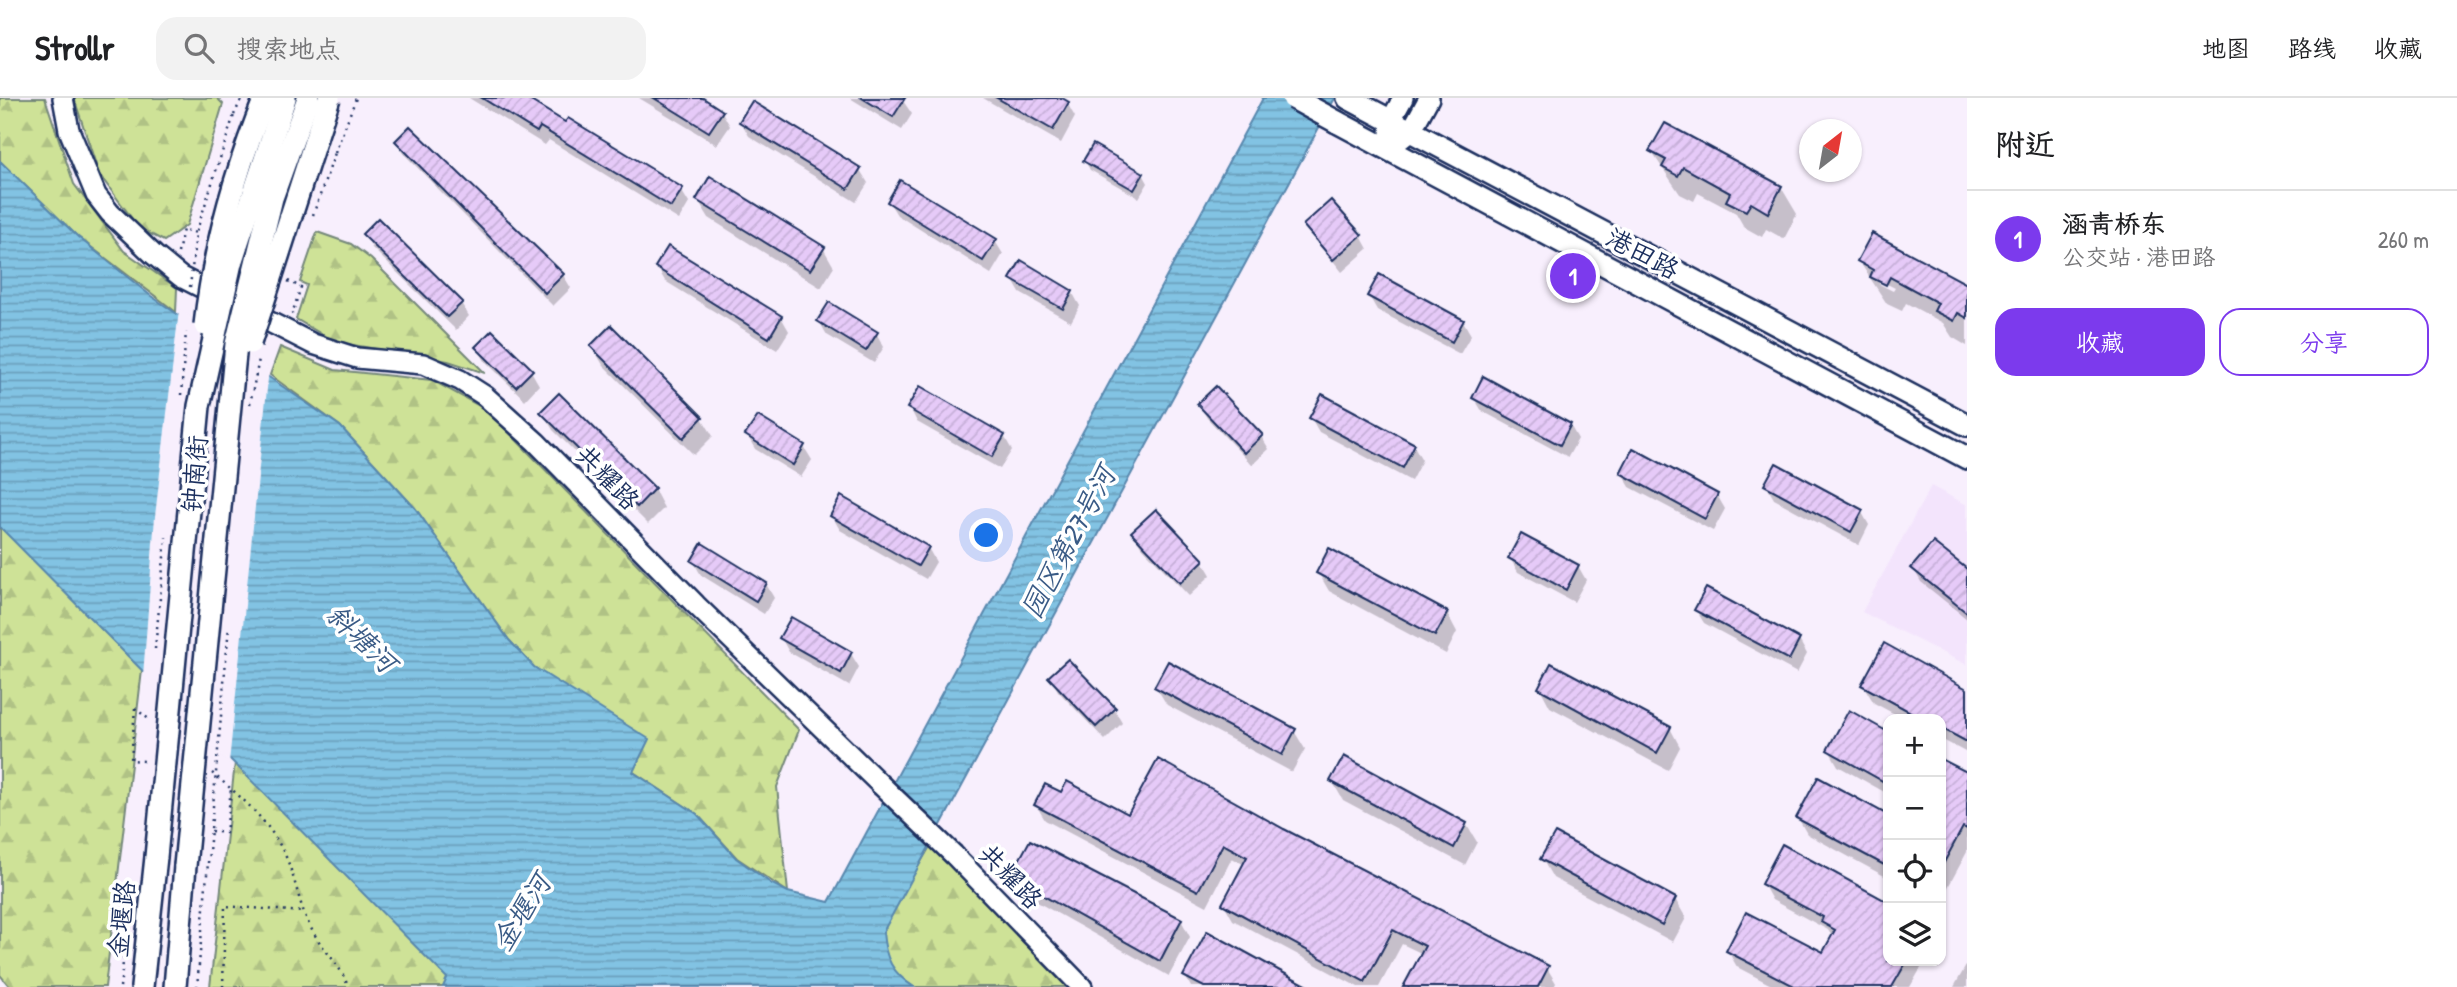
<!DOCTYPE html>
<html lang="zh">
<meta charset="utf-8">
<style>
:root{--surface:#fff;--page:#f2f2f2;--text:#202124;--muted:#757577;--line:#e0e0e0;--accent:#7c3aed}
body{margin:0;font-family:"Patrick Hand","LXGW WenKai TC",sans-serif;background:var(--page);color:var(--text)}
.controls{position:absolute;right:21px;bottom:21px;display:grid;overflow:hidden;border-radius:14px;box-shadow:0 2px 5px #0004}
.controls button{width:63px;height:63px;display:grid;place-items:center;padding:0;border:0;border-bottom:2px solid var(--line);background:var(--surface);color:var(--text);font:35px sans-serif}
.compass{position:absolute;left:1799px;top:21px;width:63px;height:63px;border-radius:50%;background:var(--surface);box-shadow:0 2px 5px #0004;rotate:31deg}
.you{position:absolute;left:987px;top:438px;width:24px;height:24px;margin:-18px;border:5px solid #fff;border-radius:50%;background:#1a73e8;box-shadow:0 0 0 10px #1a73e833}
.badge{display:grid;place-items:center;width:46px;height:46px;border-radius:50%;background:var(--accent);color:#fff;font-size:23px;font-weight:700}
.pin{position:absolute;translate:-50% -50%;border:4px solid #fff;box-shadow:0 2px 7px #0006}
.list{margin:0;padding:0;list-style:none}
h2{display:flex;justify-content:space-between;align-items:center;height:91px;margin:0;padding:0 28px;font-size:30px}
h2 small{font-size:23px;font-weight:400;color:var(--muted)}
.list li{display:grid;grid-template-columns:46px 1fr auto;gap:21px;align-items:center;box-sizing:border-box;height:98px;padding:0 28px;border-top:2px solid var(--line)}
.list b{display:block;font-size:26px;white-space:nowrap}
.list p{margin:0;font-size:23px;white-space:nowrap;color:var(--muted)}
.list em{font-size:23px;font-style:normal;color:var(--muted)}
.actions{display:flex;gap:14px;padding:21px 28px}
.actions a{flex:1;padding:16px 0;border:2px solid var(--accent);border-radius:21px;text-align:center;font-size:24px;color:var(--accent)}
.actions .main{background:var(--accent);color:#fff}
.icon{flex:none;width:38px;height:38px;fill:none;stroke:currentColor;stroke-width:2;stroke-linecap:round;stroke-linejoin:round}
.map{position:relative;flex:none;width:1967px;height:889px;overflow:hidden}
header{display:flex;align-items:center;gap:42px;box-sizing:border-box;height:98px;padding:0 35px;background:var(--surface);border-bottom:2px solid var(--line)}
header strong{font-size:33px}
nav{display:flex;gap:38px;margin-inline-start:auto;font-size:24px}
.search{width:490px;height:63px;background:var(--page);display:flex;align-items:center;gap:18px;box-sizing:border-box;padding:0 24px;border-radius:21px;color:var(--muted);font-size:26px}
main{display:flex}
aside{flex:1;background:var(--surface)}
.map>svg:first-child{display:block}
.built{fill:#f3e4fc}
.forest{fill:url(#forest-firs);stroke:#74887a;stroke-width:2}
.water{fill:url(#water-rules);stroke:#5988ae;stroke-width:2}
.pier{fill:#f8effd}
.shadow{fill:#0003;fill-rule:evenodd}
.building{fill:url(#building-hatch);stroke:#1b2f5e;stroke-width:2}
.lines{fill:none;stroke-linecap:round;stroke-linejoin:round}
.secondary-casing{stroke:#1b2f5e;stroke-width:24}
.primary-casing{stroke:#1b2f5e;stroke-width:26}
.path{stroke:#1b2f5e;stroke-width:2.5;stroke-dasharray:2 5;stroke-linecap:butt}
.secondary{stroke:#fff;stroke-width:19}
.primary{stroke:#fff;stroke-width:21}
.secondary-bridge-casing{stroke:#1b2f5e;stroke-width:24;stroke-linecap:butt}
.primary-bridge-casing{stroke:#1b2f5e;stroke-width:26;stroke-linecap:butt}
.path-bridge{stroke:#1b2f5e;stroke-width:2.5;stroke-dasharray:2 5;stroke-linecap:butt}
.secondary-bridge{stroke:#fff;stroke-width:19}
.primary-bridge{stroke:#fff;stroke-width:21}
.labels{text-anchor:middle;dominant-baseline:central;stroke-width:7;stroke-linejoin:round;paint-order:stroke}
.street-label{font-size:26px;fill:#1b2f5e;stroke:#fff}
.water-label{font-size:28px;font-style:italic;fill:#3a5b86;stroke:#fff}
</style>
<header>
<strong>Strollr</strong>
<div class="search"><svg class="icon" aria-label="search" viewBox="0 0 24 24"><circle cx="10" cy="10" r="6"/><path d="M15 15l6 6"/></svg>搜索地点</div>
<nav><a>地图</a><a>路线</a><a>收藏</a></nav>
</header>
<main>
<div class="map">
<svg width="1967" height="889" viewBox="0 0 1967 889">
<defs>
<pattern id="forest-firs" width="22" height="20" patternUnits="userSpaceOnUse" patternTransform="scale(1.75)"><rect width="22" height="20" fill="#cee297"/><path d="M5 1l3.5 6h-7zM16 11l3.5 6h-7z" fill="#b0c285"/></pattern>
<pattern id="water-rules" width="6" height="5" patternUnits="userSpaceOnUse" patternTransform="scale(1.75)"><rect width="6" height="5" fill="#82c3e3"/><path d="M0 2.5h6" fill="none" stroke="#6a9fbb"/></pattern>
<pattern id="building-hatch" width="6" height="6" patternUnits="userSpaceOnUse" patternTransform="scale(1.75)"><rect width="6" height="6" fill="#e6caf8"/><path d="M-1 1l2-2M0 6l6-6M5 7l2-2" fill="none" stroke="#c5aed7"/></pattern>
</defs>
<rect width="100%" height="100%" fill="#f8effd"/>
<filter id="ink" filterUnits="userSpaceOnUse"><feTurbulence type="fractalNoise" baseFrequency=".0143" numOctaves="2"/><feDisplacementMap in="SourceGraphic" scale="14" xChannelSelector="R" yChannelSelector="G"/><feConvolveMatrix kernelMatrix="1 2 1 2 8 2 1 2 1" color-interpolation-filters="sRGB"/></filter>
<g filter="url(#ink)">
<path class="built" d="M1931 388 1967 407V567L1862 514Z"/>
<g class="forest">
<path d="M0 0H45L74 86 124 153 177 190 176 214 78 139 0 63Z"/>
<path d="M74 0H217L223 6 187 127 164 143 139 130 99 76Z"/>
<path d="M317 134 351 146 371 161 485 275 448 263 335 244 296 221 307 187 300 184Z"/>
<path d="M280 249 335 272 432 282 487 312 799 632 777 689 788 794 737 760 697 716 632 673 557 586 534 569 509 542 415 410 340 328 270 277Z"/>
<path d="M0 428 142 572 105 889H10L0 877Z"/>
<path d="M235 665 448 880 443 889H210Z"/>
<path d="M932 745 1079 889H914C895 878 881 860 883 836 885 823 923 761 932 745Z"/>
</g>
<path class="water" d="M1263 0H1335L883 834C885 860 892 875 914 889H443L447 880 0 429V63L78 139 151 198 340 328 415 410 509 542 534 569 649 641 633 674 697 716 736 760 772 786 788 794 829 804Z"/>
<path class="pier" d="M179 212 269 271 229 665 143 578 155 418Z"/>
<g class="shadow">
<path d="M469 0H523L681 92 689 105 679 122 549 42 545 47Z"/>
<path d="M639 0H699L722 14 730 28 717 47Z"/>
<path d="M850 0H901L912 16 902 32Z"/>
<path d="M983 0H1058L1067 5 1075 19 1061 45Z"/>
<path d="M741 24 860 72 868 85 856 104 749 38Z"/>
<path d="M397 44 563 177 571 190 553 208 405 57Z"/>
<path d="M1651 53 1781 89 1797 116 1784 141 1766 131 1762 139 1744 129 1736 115 1698 95 1694 103 1680 96Z"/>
<path d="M1085 63 1143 76 1148 85 1139 100 1090 72Z"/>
<path d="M698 102 823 150 834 169 821 190 709 120Z"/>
<path d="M889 104 995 143 1003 156 991 176 897 117Z"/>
<path d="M1305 127 1361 138 1368 151 1342 174Z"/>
<path d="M365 136 461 205 469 218 456 232 372 150Z"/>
<path d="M1859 163 1967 188V248L1952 239 1943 225 1906 205 1902 213 1887 206ZM1879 182 1895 190 1893 193 1879 186Z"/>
<path d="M657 169 781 219 789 233 777 252 665 183Z"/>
<path d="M1012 181 1072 194 1080 208 1071 224 1020 195Z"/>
<path d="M1369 198 1463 223 1471 237 1460 256 1377 212Z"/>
<path d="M819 223 876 235 884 249 874 265 827 237Z"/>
<path d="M592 248 702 320 713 338 694 357 603 267Z"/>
<path d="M477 249 531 273 539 287 525 302 485 263Z"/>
<path d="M559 298 654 391 664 410 648 426 553 332 542 314Z"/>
<path d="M1474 300 1570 327 1578 341 1568 359 1482 313Z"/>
<path d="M1199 306 1261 338 1269 351 1252 367 1207 320Z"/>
<path d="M910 310 1004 338 1012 352 1000 371 917 324Z"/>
<path d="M1311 320 1414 348 1422 362 1411 383 1319 334Z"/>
<path d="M747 337 804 349 812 362 801 379 755 351Z"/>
<path d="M1622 375 1717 397 1725 411 1713 433 1630 389Z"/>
<path d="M1766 387 1861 413 1869 427 1859 447 1774 401Z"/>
<path d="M832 418 928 450 936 464 926 481 840 432Z"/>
<path d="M1134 435 1203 463 1211 477 1189 498 1141 448Z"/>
<path d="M1510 460 1578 468 1586 482 1574 504 1518 474Z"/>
<path d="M693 463 766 486 774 500 764 516 701 477Z"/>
<path d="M1913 470 1967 474V521L1921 484Z"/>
<path d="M1318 474 1447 515 1457 534 1446 556 1329 493Z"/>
<path d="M1696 512 1799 542 1807 556 1797 575 1704 525Z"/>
<path d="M781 540 851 556 859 569 849 588 789 554Z"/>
<path d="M1051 580 1114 611 1122 625 1105 642 1058 593Z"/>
<path d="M1863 587 1967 593V655L1941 641V621H1904L1874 605Z"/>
<path d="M1156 589 1294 633 1305 651 1292 674 1167 607Z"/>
<path d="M1540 590 1670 630 1680 649 1668 672 1550 609Z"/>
<path d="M1849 614 1888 635V696L1838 668 1829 652Z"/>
<path d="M1941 662 1967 676V754L1941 802Z"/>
<path d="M1818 681 1888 719V780L1807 736 1798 720Z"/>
<path d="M1332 683 1466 726 1477 744 1465 767 1343 702Z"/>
<path d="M1062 697 1128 718 1365 776 1547 870 1556 885 1554 889H1405L1423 856 1402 846 1379 889H1358L1233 822 1224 806 1245 767 1232 760 1207 808 1045 722 1036 707Z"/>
<path d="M1782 748 1888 807V863H1925L1910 889H1775L1737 869 1728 853 1824 857 1833 840 1828 832 1772 802 1763 786Z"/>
<path d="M1542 761 1675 801 1686 820 1673 844 1553 780Z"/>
<path d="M1012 779 1181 822 1190 839 1169 878 1021 795Z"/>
<path d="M1967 866V889H1954Z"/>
<path d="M1185 878 1306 889H1191Z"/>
</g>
<g class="building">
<path d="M482 0H526L565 24 568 20 683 90 671 109 540 29 537 34Z"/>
<path d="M654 0H703L723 13 709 34Z"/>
<path d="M862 0H905L893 19Z"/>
<path d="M997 0H1062L1069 4 1053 32Z"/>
<path d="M752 3 861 70 848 91 739 24Z"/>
<path d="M1665 25 1782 88 1768 115 1751 105 1746 113 1726 103 1730 95 1683 69 1678 78 1662 69 1666 62 1649 53Z"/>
<path d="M410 28 564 176 545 195 395 43Z"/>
<path d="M1093 46 1144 75 1134 92 1083 63Z"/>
<path d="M710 78 825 149 810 172 696 102Z"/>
<path d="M900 82 997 141 983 163 887 104Z"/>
<path d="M1331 102 1362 137 1333 162 1303 127Z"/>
<path d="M378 120 463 204 447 219 362 136Z"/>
<path d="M1872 135 1967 186V220L1958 215 1954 223 1934 213 1938 205 1890 179 1886 187 1870 179 1873 172 1857 163Z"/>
<path d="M668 148 782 218 769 240 655 169Z"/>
<path d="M1021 162 1073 193 1063 211 1010 181Z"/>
<path d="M1379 176 1464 222 1452 244 1367 198Z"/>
<path d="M829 204 878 234 866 253 817 223Z"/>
<path d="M611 227 703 319 683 340 590 248Z"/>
<path d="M492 232 533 272 516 289 475 249Z"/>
<path d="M1483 278 1571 326 1560 347 1472 300Z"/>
<path d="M920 288 1005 337 992 359 907 310Z"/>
<path d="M1216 288 1263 337 1244 355 1197 306Z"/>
<path d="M559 295 655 390 637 409 540 314Z"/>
<path d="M1322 296 1415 346 1403 370 1309 320Z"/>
<path d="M758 318 805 347 793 367 745 337Z"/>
<path d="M1633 350 1718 396 1705 421 1620 375Z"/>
<path d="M1776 365 1863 412 1851 434 1764 387Z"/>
<path d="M841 398 929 449 918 468 830 418Z"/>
<path d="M1156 411 1204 462 1180 485 1131 434Z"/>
<path d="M1521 436 1579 467 1566 492 1508 460Z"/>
<path d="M1933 444 1967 471V515L1911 470Z"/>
<path d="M702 445 767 485 756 503 691 463Z"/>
<path d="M1329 450 1448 514 1435 538 1316 475Z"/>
<path d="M1706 490 1800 541 1789 562 1694 512Z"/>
<path d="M791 519 852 554 841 575 779 540Z"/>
<path d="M1884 545 1967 591V644L1941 630V621H1923L1861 587Z"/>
<path d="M1068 561 1116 610 1096 629 1048 579Z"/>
<path d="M1168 563 1296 631 1282 657 1154 589Z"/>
<path d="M1551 565 1671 629 1657 655 1538 590Z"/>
<path d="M1849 612 1888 634V686L1827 652Z"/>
<path d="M1344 658 1467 725 1454 750 1330 683Z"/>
<path d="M1158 661 1284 731 1549 868 1538 889H1403L1425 848 1393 832 1365 884 1222 806 1247 759 1223 746 1198 793 1034 707 1045 686 1061 694 1067 683 1128 716Z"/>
<path d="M1941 661 1967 674V731L1963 729 1941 770Z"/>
<path d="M1818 679 1888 717V769L1796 720Z"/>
<path d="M1555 735 1676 800 1662 827 1540 761Z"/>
<path d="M1030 742 1182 821 1160 863 1010 779Z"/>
<path d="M1782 746 1888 804V863H1907L1892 889H1796L1726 853 1746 814 1823 854 1835 832 1821 824 1823 819 1761 786Z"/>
<path d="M1207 833 1280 873 1310 889H1204L1183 878Z"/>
</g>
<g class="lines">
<g class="secondary-casing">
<g id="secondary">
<path d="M63 0 69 32 96 97 110 115 154 157 181 179 313 246 357 260 423 266 460 282 485 298 536 344 696 507 881 687"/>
<path d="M1390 36 1391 22 1403 0"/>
<path d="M1388 51 1411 33 1429 0"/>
<path d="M954 757 1082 889"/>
</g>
</g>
<g class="primary-casing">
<g id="primary">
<path d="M1348 0 1967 327"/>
<path d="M1337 24 1967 360"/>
<path d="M142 889 156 759"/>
<path d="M175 889 185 768"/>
</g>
</g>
<g class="path">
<path d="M234 17 242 0"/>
<path d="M335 55 356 0"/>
<path d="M178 155 183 131 196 135"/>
<path d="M288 183 301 189 292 216"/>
<path d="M135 610 151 623"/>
<path d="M135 610 131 662 145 663"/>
<path d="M212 675C242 699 270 724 286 759 296 782 299 808 311 830 322 852 341 866 348 889"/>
<path d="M211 733 226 735 231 691"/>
<path d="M120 889 131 801"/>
<path d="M197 889 208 765"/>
<path d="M223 889 225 808 304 814"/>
</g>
<use href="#secondary" class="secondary"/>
<use href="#primary" class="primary"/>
<g class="secondary-bridge-casing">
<path id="secondary-bridge" d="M881 687 954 757"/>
</g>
<g class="primary-bridge-casing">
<g id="primary-bridge">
<path d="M1293 0 1337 24"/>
<path d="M205 227C214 148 235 74 265 0"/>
<path d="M250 245 329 0"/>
<path d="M156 759 199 308 231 165 285 0"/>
<path d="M185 768 236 246 272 100 308 0"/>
</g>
</g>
<g class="path-bridge">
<path d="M313 117 335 55"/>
<path d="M190 189 196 135 234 17"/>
<path d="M181 297 186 234"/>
<path d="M250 306 259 261"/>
<path d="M155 551 166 439"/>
<path d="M208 765 229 528"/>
</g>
<use href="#secondary-bridge" class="secondary-bridge"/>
<use href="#primary-bridge" class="primary-bridge"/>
</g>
</g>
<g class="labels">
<g class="street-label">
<text transform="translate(1643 155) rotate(28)">港田路</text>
<text transform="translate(194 376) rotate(-85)">钟南街</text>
<text transform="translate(608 379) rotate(46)">共耀路</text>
<text transform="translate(1011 778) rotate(46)">共耀路</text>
<text transform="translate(121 821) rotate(-84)">金堰路</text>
</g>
<g class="water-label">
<text transform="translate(1068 444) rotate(-62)">园区第27号河</text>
<text transform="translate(362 540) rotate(44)">斜塘河</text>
<text transform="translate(521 814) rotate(-58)">金堰河</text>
</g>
</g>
</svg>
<div class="controls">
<button>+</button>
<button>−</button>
<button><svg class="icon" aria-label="locate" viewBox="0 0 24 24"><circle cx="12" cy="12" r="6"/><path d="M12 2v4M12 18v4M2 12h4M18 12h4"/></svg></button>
<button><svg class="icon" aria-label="layers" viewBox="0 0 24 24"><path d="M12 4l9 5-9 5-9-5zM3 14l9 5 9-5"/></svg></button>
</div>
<svg class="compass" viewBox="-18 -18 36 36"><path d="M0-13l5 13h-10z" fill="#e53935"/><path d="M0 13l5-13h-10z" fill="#757577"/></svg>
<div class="you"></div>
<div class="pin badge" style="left:1573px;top:178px">1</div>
</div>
<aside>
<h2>附近<small></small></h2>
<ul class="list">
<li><span class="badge">1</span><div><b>涵青桥东</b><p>公交站 · 港田路</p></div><em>260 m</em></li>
</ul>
<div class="actions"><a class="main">收藏</a><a>分享</a></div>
</aside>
</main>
